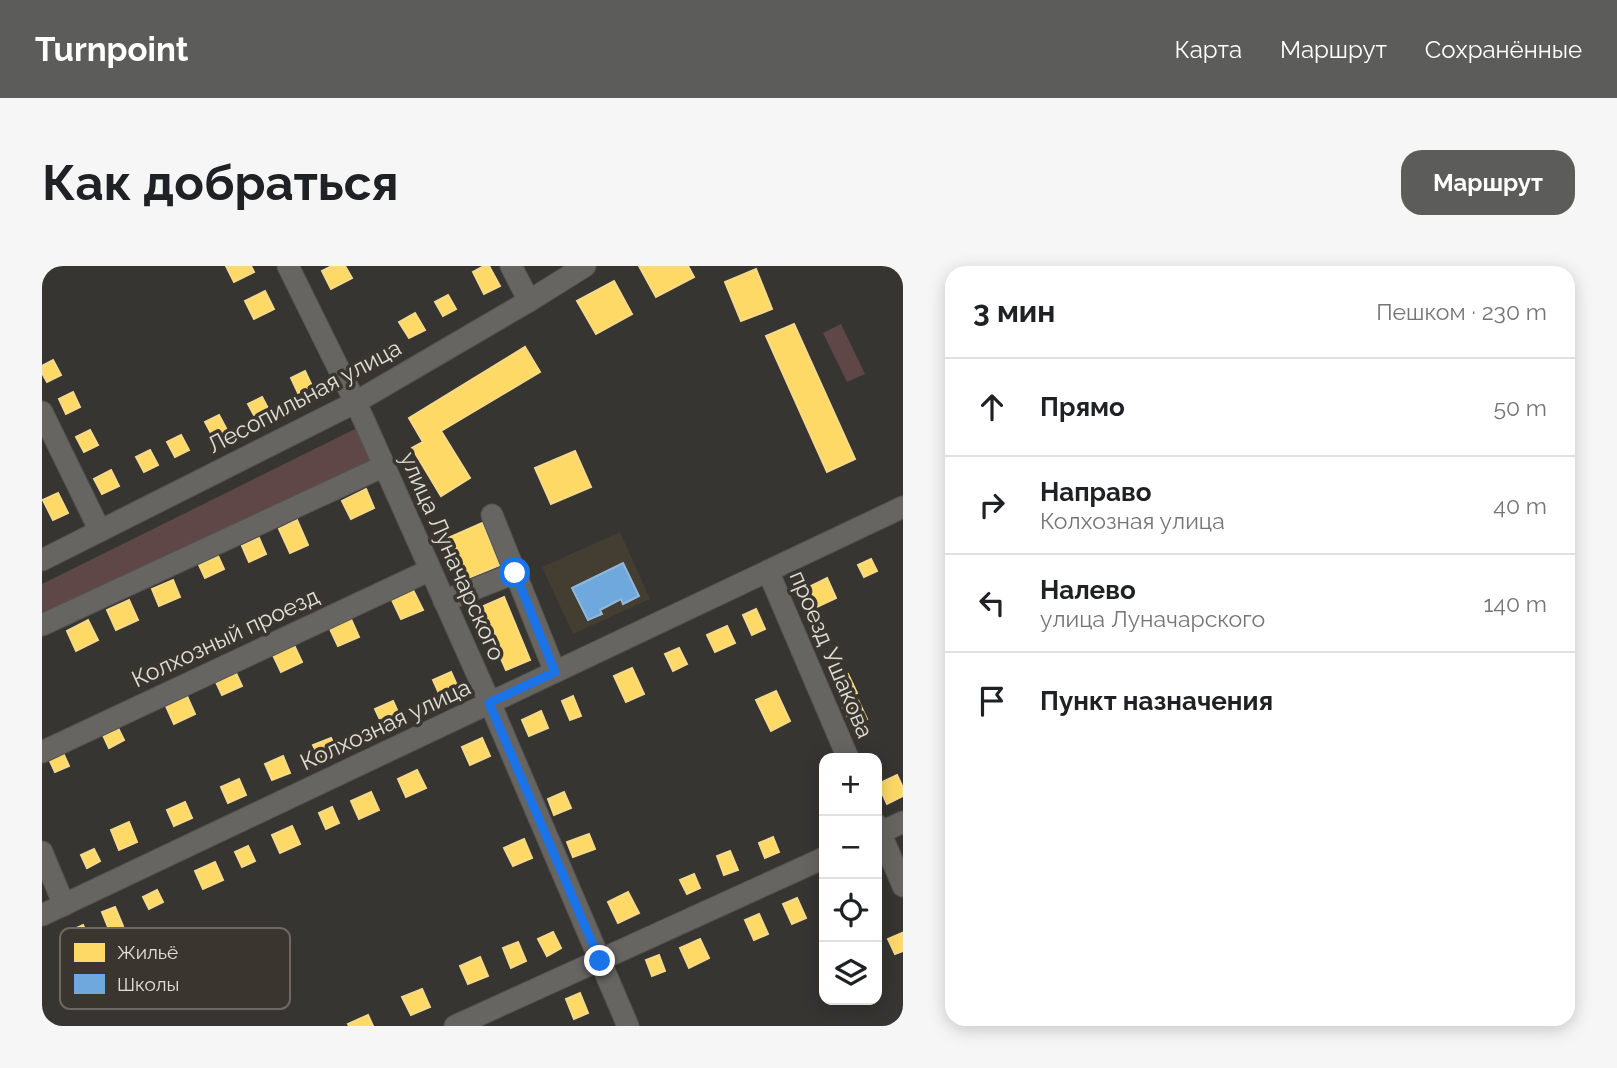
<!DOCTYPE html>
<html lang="ru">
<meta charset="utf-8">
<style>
:root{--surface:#fff;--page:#f6f6f6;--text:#202124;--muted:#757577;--line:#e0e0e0;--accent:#5c5c5b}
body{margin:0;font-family:Raleway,sans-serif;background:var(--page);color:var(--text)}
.controls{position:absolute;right:21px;bottom:21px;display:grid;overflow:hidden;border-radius:14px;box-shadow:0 4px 18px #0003}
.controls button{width:63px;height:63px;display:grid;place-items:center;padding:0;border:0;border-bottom:2px solid var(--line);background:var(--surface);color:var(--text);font:35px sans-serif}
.stop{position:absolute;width:21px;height:21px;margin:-16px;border:5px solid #1a73e8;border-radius:50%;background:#fff}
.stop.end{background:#1a73e8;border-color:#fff;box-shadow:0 2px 7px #0008}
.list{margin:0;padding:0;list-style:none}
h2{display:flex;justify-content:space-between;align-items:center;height:91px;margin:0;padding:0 28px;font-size:30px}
h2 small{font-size:23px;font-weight:400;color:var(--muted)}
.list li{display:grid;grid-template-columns:46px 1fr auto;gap:21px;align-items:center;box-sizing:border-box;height:98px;padding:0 28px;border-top:2px solid var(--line)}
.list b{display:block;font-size:26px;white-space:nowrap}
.list p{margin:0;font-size:23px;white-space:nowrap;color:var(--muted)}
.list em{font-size:23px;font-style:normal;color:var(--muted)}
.icon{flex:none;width:38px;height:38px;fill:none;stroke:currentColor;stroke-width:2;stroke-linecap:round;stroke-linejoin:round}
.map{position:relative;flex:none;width:861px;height:760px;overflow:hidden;border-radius:21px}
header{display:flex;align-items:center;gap:42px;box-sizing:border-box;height:98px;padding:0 35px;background:var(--accent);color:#fff}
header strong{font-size:33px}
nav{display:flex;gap:38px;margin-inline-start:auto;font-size:24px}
.intro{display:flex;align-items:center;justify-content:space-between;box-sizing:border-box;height:168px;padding:0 42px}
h1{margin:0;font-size:49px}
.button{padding:18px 32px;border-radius:21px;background:var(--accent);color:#fff;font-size:24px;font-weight:700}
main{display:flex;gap:42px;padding:0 42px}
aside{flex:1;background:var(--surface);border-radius:21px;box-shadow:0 4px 18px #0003}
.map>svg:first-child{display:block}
.built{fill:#443d31}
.green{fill:#5f4748}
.homes{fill:#ffd966;stroke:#f6da89;stroke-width:2}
.schools{fill:#6fa8dc;stroke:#91b8db;stroke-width:2}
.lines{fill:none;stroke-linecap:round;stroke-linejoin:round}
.minor-casing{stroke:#555350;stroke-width:23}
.minor{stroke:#676562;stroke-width:21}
.route{stroke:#1a73e8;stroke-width:9}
.labels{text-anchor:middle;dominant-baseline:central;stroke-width:7;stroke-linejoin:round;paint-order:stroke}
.street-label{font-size:23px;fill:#e1deda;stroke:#3a362f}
.key{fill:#3a362f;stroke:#6c6862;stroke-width:2}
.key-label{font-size:19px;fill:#e1deda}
</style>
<header>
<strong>Turnpoint</strong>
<nav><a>Карта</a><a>Маршрут</a><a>Сохранённые</a></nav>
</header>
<div class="intro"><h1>Как добраться</h1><a class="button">Маршрут</a></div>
<main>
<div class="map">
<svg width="861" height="760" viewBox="0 0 861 760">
<rect width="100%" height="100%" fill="#373532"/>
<path class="built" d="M578 266 608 333 531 368 500 301Z"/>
<g class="green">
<path d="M799 58 823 108 805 116 781 67Z"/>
<path d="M315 162 334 197 0 353V318Z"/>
</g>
<g class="homes">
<path d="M184 0H209L212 6 192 16Z"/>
<path d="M290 0H303L310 12 289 23 280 5Z"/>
<path d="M442 0H447L458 20 442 28 431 6Z"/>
<path d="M597 0H646L652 11 614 31Z"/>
<path d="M714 3 730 43 699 55 683 16Z"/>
<path d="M572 15 590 48 554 68 535 35Z"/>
<path d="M223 25 232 43 212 53 203 35Z"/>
<path d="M406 29 414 43 401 50 393 36Z"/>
<path d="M373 47 383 64 367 72 357 56Z"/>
<path d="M752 58 813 193 785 206 724 70Z"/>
<path d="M483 81 498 106 399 165 428 212 399 230 370 182 381 176 367 152Z"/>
<path d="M11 94 19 109 5 116 0 107V100Z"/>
<path d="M263 105 270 120 256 127 249 112Z"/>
<path d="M31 126 38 141 24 148 17 133Z"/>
<path d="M220 131 228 146 214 153 206 138Z"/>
<path d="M177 149 185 164 171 171 163 156Z"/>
<path d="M48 164 56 179 42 186 34 171Z"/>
<path d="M139 169 147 184 133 191 125 176Z"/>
<path d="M108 184 116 199 102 206 94 191Z"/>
<path d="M533 185 549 221 509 238 493 202Z"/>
<path d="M69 204 77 220 60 228 52 213Z"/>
<path d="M324 223 332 242 309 253 300 235Z"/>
<path d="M16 227 26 247 11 254 1 234Z"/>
<path d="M255 254 266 279 248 287 237 263Z"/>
<path d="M440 257 458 299 424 313 406 272Z"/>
<path d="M217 272 224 288 207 296 200 280Z"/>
<path d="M176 290 182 303 163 312 157 299Z"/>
<path d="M829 293 835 305 822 311 816 299Z"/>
<path d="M785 312 794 332 775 341 767 321Z"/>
<path d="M131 314 138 331 117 340 110 323Z"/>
<path d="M371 324 381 344 359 353 350 334Z"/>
<path d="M462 331 488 394 464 404 437 342Z"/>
<path d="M87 334 96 354 74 364 65 344Z"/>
<path d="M714 343 723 363 710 369 701 349Z"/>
<path d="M308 351 317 371 296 380 287 361Z"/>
<path d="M46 354 56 374 34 385 25 365Z"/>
<path d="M685 360 693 377 673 386 665 369Z"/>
<path d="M251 377 260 396 239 406 230 387Z"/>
<path d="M637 382 645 398 631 405 623 388Z"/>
<path d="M590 402 602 428 584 436 572 410Z"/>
<path d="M193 405 200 420 180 429 173 414Z"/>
<path d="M409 406 418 426 400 434 391 414Z"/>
<path d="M806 408 815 427 800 434 791 415Z"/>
<path d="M734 425 748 455 729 465 714 434Z"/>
<path d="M144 428 153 448 132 458 123 438Z"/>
<path d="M531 430 539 450 528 454 520 435Z"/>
<path d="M816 434 825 453 810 460 801 441Z"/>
<path d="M351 435 360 455 342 462 333 443Z"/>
<path d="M499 445 506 462 487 470 480 454Z"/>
<path d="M75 460 82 474 67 482 60 467Z"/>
<path d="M289 472 296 488 278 495 271 479Z"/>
<path d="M440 472 448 490 428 499 420 481Z"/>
<path d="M21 487 27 500 13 506 7 493Z"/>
<path d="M241 490 248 507 230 514 223 498Z"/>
<path d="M375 504 384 522 364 531 356 513Z"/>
<path d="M855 509 861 522V530L845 538 836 518Z"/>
<path d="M197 513 204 529 186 537 179 521Z"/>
<path d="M329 526 337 544 317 553 309 535Z"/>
<path d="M522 526 529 542 512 549 506 533Z"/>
<path d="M143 536 150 552 132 560 125 544Z"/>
<path d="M290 541 297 557 284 563 277 547Z"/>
<path d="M87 556 95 576 77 584 69 564Z"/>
<path d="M250 560 258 578 238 587 230 569Z"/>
<path d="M547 568 553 583 531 591 525 576Z"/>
<path d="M731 571 737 586 723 592 717 577Z"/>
<path d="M482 573 490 592 471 600 462 582Z"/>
<path d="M206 580 213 595 200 601 193 586Z"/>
<path d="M52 583 58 595 45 602 39 589Z"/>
<path d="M688 585 696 604 682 609 675 590Z"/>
<path d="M173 596 181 614 161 623 153 605Z"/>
<path d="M652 608 658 622 645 628 638 614Z"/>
<path d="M115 624 121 636 107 643 101 631Z"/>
<path d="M586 626 597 647 576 657 566 636Z"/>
<path d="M755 632 764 652 750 658 741 638Z"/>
<path d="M73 641 81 660 68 666 60 646Z"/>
<path d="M717 648 726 668 712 674 703 654Z"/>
<path d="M41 659 49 677 29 686 21 668Z"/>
<path d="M511 666 519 682 505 690 496 673Z"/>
<path d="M860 667 861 685 853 688 846 673Z"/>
<path d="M658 673 667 692 647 702 638 682Z"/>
<path d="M476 676 484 695 469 702 461 682Z"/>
<path d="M617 689 623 705 610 710 604 694Z"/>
<path d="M438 691 446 710 426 718 418 700Z"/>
<path d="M380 723 388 741 369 749 360 731Z"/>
<path d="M538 727 546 747 532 753 524 733Z"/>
<path d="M326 749 331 760H307L306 758Z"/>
</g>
<path class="schools" d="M581 297 597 330 581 338 579 333 558 344 560 348 546 354 530 322Z"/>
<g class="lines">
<g class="minor-casing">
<g id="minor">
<path d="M246 0 320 150 448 437 586 760"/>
<path d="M469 0 487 35"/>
<path d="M0 146 58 265"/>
<path d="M450 249 513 406"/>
<path d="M0 294 314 136 487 35 543 0"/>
<path d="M726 305 806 492"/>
<path d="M402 335 473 307"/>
<path d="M0 359 342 200"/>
<path d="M0 486 388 304"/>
<path d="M835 559 861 620"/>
<path d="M835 568 861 556"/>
<path d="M0 586 22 639"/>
<path d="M0 649 861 241"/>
<path d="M413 760 782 592"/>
</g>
</g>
<use href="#minor" class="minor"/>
</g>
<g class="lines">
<path class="route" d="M473 307 513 406 447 437 558 695"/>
</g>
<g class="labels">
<g class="street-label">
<text transform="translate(262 130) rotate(-28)">Лесопильная улица</text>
<text transform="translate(411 290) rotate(66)">улица Луначарского</text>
<text transform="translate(183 371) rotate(-25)">Колхозный проезд</text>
<text transform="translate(790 388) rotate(67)">проезд Ушакова</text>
<text transform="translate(343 458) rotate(-25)">Колхозная улица</text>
</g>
</g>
<rect x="18" y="662" width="230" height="81" rx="10" class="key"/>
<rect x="32" y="677" width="31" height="19" fill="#ffd966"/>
<rect x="32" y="708" width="31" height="20" fill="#6fa8dc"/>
<g class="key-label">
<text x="75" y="693">Жильё</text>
<text x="75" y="725">Школы</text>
</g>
</svg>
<div class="controls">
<button>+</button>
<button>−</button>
<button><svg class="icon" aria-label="locate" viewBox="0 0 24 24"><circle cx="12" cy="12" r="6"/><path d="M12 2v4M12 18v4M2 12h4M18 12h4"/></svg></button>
<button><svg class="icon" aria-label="layers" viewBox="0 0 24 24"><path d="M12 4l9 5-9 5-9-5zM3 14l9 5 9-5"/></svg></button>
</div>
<div class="stop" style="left:473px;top:307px"></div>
<div class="stop end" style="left:558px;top:695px"></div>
</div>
<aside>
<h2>3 мин<small>Пешком · 230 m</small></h2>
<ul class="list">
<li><svg class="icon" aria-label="ahead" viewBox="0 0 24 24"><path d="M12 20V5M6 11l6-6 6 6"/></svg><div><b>Прямо</b></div><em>50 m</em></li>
<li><svg class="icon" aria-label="right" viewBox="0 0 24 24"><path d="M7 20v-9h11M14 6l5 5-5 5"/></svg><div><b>Направо</b><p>Колхозная улица</p></div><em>40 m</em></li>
<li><svg class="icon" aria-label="left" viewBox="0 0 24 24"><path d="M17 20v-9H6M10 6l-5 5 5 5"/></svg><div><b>Налево</b><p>улица Луначарского</p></div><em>140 m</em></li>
<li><svg class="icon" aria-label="arrive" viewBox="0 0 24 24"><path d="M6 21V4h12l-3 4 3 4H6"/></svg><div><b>Пункт назначения</b></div></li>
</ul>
</aside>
</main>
